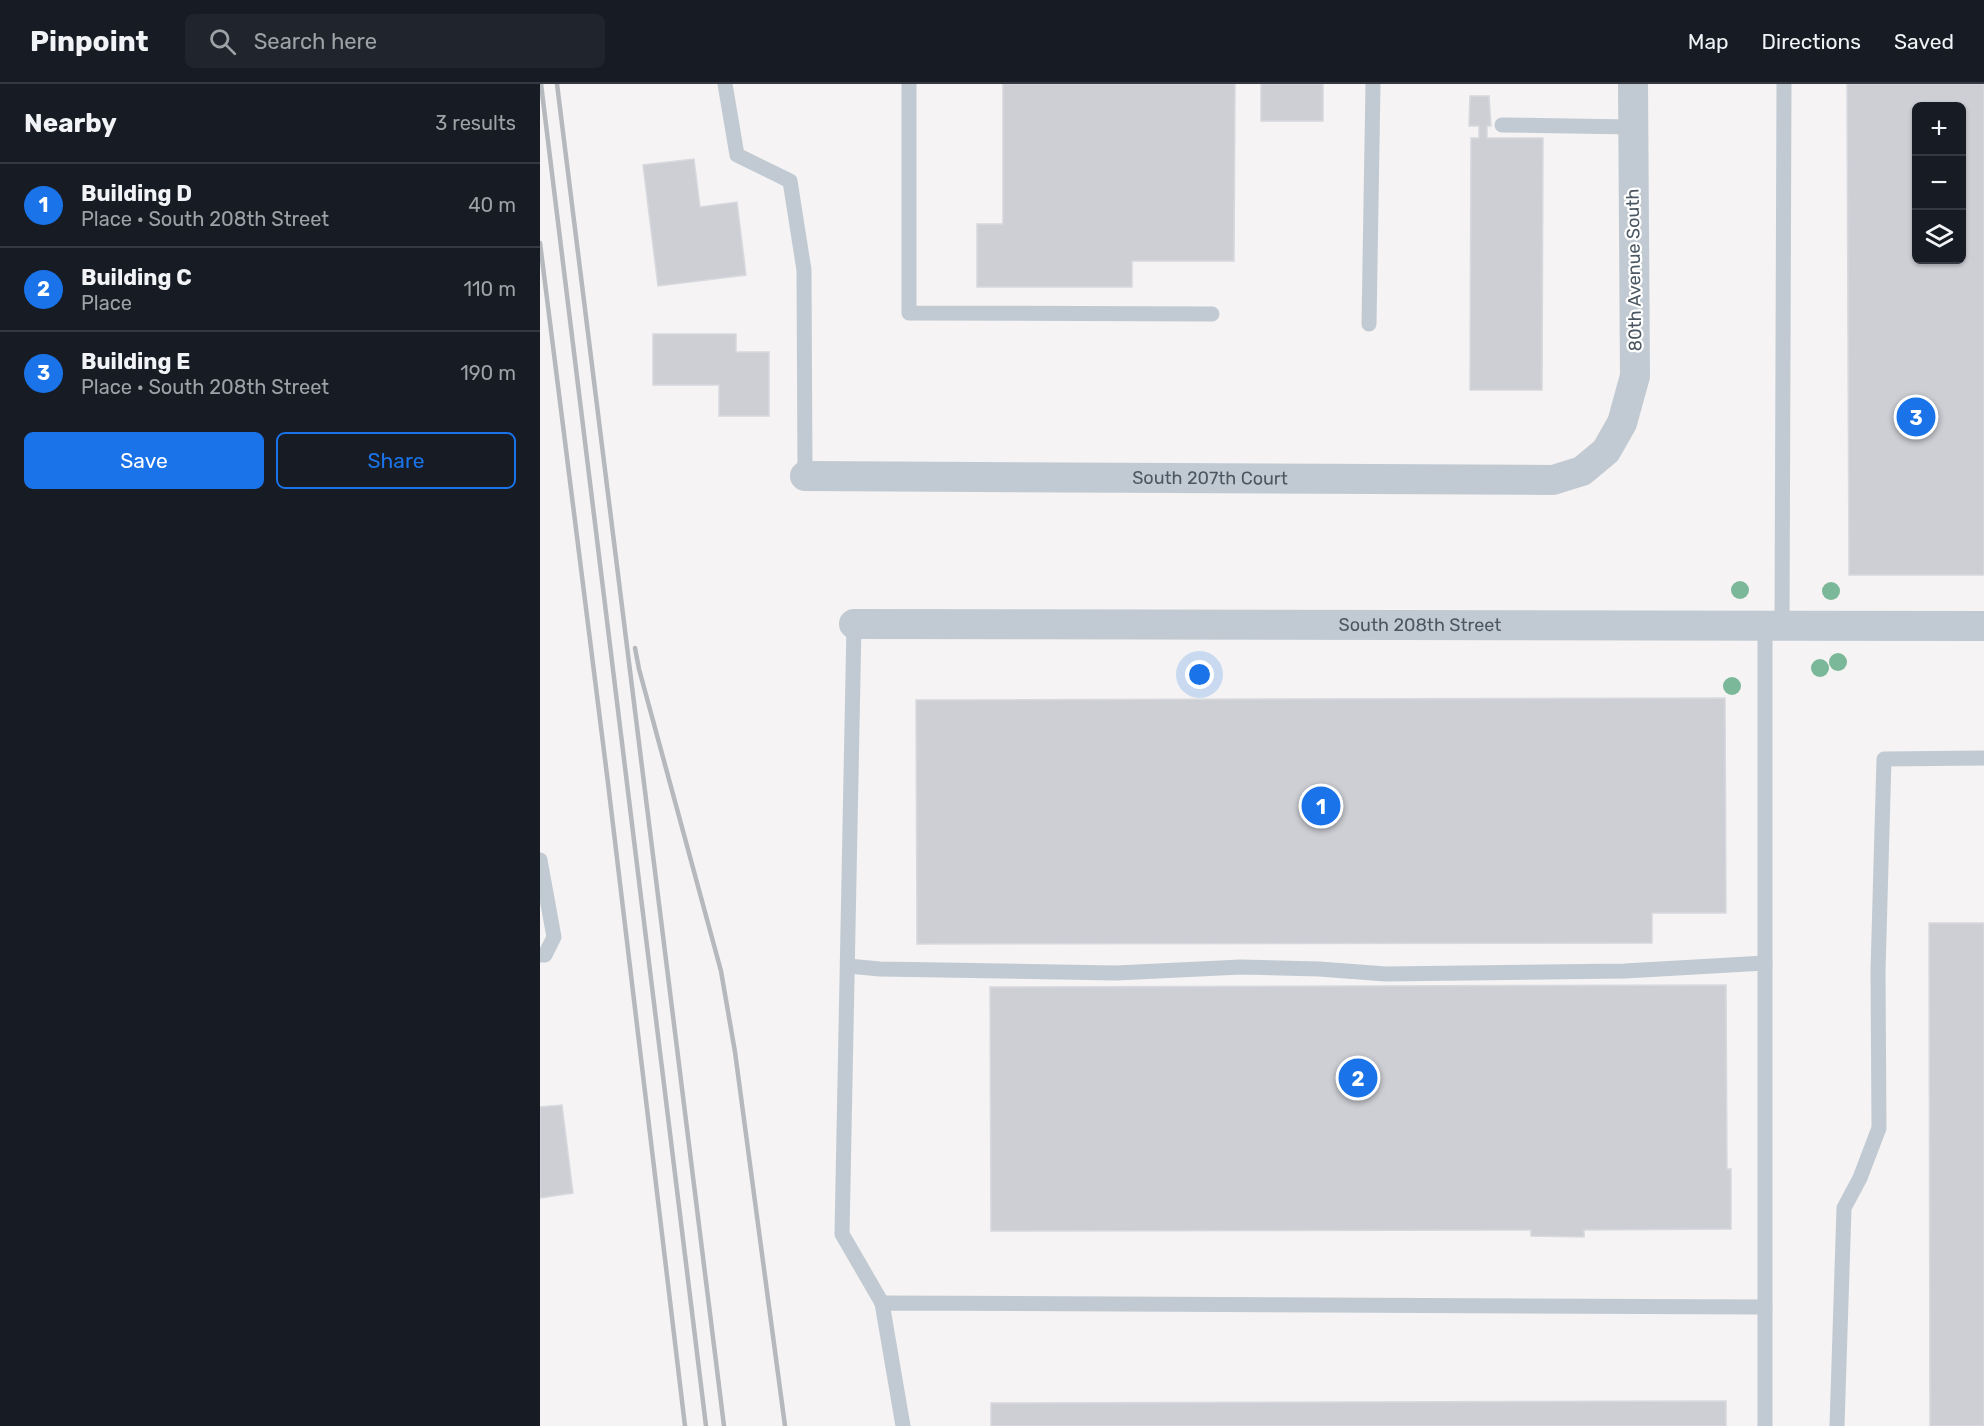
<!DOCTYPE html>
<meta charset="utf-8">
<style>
:root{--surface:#171b24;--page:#20242c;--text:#f1f3f6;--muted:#9ea1a6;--line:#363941;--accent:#1a73e8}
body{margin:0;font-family:Rubik,sans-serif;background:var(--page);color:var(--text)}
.controls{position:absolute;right:18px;top:18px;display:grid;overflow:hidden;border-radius:9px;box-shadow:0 2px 4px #0004}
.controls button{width:54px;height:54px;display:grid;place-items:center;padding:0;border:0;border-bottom:2px solid var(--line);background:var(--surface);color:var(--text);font:30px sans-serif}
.you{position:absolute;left:660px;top:591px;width:21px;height:21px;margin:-15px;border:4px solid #fff;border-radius:50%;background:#1a73e8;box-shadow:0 0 0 9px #1a73e833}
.badge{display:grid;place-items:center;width:39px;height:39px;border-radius:50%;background:var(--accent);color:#fff;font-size:20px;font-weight:700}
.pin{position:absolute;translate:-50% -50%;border:3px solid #fff;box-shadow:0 2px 6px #0006}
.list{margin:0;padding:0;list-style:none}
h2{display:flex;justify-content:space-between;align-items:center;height:78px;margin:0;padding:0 24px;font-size:26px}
h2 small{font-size:20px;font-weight:400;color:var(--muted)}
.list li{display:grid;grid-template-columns:39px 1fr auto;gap:18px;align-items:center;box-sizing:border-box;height:84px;padding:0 24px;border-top:2px solid var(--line)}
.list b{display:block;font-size:22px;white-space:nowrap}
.list p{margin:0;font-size:20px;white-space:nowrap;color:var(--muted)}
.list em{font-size:20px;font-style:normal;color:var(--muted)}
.actions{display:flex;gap:12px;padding:18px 24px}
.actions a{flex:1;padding:14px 0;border:2px solid var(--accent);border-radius:9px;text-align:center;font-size:21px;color:var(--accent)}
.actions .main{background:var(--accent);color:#fff}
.icon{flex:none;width:33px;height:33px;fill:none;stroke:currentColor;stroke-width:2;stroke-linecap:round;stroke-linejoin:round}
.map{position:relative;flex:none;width:1444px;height:1342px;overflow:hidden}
header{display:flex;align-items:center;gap:36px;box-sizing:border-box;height:84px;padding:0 30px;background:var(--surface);border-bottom:2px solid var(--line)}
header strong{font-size:28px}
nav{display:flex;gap:33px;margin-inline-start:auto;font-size:21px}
.search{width:420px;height:54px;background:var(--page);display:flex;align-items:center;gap:15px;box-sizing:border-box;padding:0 21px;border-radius:9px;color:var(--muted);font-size:22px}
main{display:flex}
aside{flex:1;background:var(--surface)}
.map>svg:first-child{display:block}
.building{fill:#cdcfd5;stroke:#d7d9de;stroke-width:1.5;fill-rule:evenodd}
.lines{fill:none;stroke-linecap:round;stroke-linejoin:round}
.service{stroke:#c1cad2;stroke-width:15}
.minor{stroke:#c1cad2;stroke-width:30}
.rail{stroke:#b5b8bd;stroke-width:4.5}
.tree{fill:#7bb799}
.labels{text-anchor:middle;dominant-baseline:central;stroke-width:4.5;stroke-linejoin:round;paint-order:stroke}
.street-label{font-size:18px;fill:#4a5661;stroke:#fff}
</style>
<header>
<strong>Pinpoint</strong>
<div class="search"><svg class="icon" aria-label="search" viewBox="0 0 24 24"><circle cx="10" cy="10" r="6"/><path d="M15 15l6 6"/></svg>Search here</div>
<nav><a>Map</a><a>Directions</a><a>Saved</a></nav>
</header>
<main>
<aside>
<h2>Nearby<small>3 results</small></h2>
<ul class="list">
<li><span class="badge">1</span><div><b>Building D</b><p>Place · South 208th Street</p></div><em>40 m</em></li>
<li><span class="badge">2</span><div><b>Building C</b><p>Place</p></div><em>110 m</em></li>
<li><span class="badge">3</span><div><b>Building E</b><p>Place · South 208th Street</p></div><em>190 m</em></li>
</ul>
<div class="actions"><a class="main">Save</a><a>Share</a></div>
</aside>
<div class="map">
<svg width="1444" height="1342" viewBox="0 0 1444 1342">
<rect width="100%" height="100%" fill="#f5f3f3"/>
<g class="building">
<path d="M463 0H695L694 177H592V203H437V140H463Z"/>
<rect x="721" y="0" width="62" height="37"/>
<path d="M1307 0H1444V491H1309ZM1376 22H1422V176H1376Z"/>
<path d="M930 12H949L951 42H947V54H1003L1002 306H930L931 54H939V42H929Z"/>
<path d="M154 75 160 123 197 118 206 191 118 202 103 81Z"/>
<path d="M113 250H196V268H229V332H179V301H113Z"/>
<path d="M1185 614 1186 829H1112V859L377 860 376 616Z"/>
<path d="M1389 839H1444V1342H1390Z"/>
<path d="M1186 901 1187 1085H1191V1145L1044 1146V1153L991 1152V1146L451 1147 450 903Z"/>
<path d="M22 1021 33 1109 0 1114V1023Z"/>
<path d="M1186 1317V1342H451V1319Z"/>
</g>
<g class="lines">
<g class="service">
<path d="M185 0 197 71 250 97 264 186 265 392"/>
<path d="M369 0V229L672 230"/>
<path d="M962 41 1092 43"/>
<path d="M829 240 833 0"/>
<path d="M314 540 302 1150 342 1219"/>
<path d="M1225 542V1342"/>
<path d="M1242 542 1244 0"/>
<path d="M0 776 14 853 5 871H0"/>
<path d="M308 882 340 885 576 889 701 883 779 885 846 890 1085 887 1225 879"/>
<path d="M363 1342 342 1219 1225 1223"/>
<path d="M1297 1342 1304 1124 1320 1094 1339 1044 1338 887 1344 675 1444 674"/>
</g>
<g class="minor">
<path id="s1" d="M265 392 1013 396 1042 387 1066 367 1082 339 1095 292 1093 0"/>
<path id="s2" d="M314 540 1444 542"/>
</g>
<g class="rail">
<path d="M1 0 166 1342"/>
<path d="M17 0 184 1342"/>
<path d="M0 159 68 699 145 1342"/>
<path d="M95 564 99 585 181 887 195 968 245 1342"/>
</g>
</g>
<g class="tree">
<circle cx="1200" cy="506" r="9"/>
<circle cx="1291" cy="507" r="9"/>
<circle cx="1298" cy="578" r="9"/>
<circle cx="1280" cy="584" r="9"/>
<circle cx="1192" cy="602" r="9"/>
</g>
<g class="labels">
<g class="street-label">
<text transform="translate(1094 186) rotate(-91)">80th Avenue South</text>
<text stroke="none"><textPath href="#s1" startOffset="405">South 207th Court</textPath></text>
<text stroke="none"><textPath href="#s2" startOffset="566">South 208th Street</textPath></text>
</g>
</g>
</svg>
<div class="controls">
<button>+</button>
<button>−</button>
<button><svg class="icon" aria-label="layers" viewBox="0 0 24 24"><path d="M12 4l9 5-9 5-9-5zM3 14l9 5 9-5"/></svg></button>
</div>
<div class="you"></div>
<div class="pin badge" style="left:781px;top:722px">1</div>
<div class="pin badge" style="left:818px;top:994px">2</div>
<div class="pin badge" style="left:1376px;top:333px">3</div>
</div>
</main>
